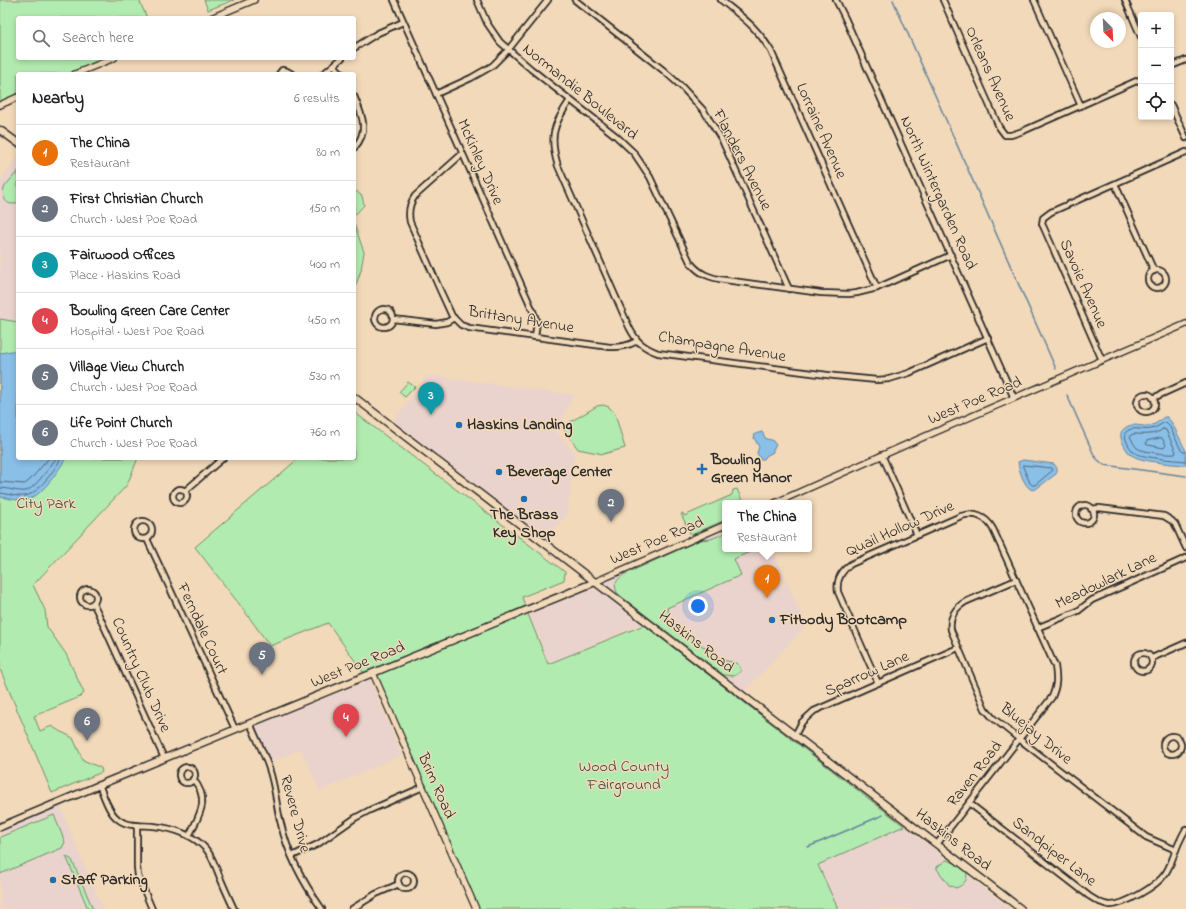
<!DOCTYPE html>
<meta charset="utf-8">
<style>
:root{--surface:#fff;--page:#f2f2f2;--text:#202124;--muted:#757577;--line:#e0e0e0;--accent:#0f766e}
body{margin:0;font-family:"Indie Flower",sans-serif;background:var(--page);color:var(--text)}
.controls{position:absolute;right:12px;top:12px;display:grid;overflow:hidden;border-radius:4px;box-shadow:0 2px 6px #0003}
.controls button{width:36px;height:36px;display:grid;place-items:center;padding:0;border:0;border-bottom:1px solid var(--line);background:var(--surface);color:var(--text);font:20px sans-serif}
.compass{position:absolute;left:1090px;top:12px;width:36px;height:36px;border-radius:50%;background:var(--surface);box-shadow:0 2px 6px #0003;rotate:156deg}
.you{position:absolute;left:698px;top:606px;width:14px;height:14px;margin:-10px;border:3px solid #fff;border-radius:50%;background:#1a73e8;box-shadow:0 0 0 6px #1a73e833}
.badge{display:grid;place-items:center;width:26px;height:26px;border-radius:50%;background:var(--accent);color:#fff;font-size:13px;font-weight:700}
.pin{position:absolute;translate:-50% -33px;filter:drop-shadow(0 1px 2px #0008)}
.pin::after{content:'';position:absolute;top:21px;width:14px;height:12px;background:inherit;clip-path:polygon(0 0,100% 0,50% 100%)}
.popup{position:absolute;left:722px;top:500px;width:90px;height:52px;box-sizing:border-box;display:grid;place-content:center;border-radius:4px;background:var(--surface);filter:drop-shadow(0 1px 3px #0005);font-size:13px;white-space:nowrap;color:var(--muted)}
.popup b{font-size:15px;color:var(--text)}
.popup::after{content:'';position:absolute;left:50%;top:100%;margin-left:-8px;border:8px solid transparent;border-top-color:var(--surface)}
.list{margin:0;padding:0;list-style:none}
h2{display:flex;justify-content:space-between;align-items:center;height:52px;margin:0;padding:0 16px;font-size:17px}
h2 small{font-size:13px;font-weight:400;color:var(--muted)}
.list li{display:grid;grid-template-columns:26px 1fr auto;gap:12px;align-items:center;box-sizing:border-box;height:56px;padding:0 16px;border-top:1px solid var(--line)}
.list b{display:block;font-size:15px;white-space:nowrap}
.list p{margin:0;font-size:13px;white-space:nowrap;color:var(--muted)}
.list em{font-size:13px;font-style:normal;color:var(--muted)}
.icon{flex:none;width:22px;height:22px;fill:none;stroke:currentColor;stroke-width:2;stroke-linecap:round;stroke-linejoin:round}
.map{position:relative;flex:none;width:1186px;height:909px;overflow:hidden}
.search{position:absolute;background:var(--surface);box-shadow:0 2px 6px #0003;left:16px;top:16px;width:340px;height:44px;display:flex;align-items:center;gap:10px;box-sizing:border-box;padding:0 14px;border-radius:4px;color:var(--muted);font-size:15px}
.panel{position:absolute;background:var(--surface);box-shadow:0 2px 6px #0003;left:16px;top:72px;width:340px;height:388px;border-radius:4px}
.map>svg:first-child{display:block}
.built{fill:#ead3cc}
.green{fill:#b2ebaf;stroke:#6e8b6d}
.water{fill:#8abfe8;stroke:#64849c}
.lines{fill:none;stroke-linecap:round;stroke-linejoin:round}
.shore{stroke:#516677;stroke-width:1}
.stream{stroke:#64849c;stroke-width:1.5}
.minor-casing{stroke:#2b2b2b;stroke-width:8}
.tertiary-casing{stroke:#2b2b2b;stroke-width:8}
.secondary-casing{stroke:#2b2b2b;stroke-width:9}
.minor{stroke:#f2d9b9;stroke-width:4.5}
.tertiary{stroke:#f2d9b9;stroke-width:5.5}
.secondary{stroke:#f2d9b9;stroke-width:6}
.poi-dot{fill:#1f6fb2;stroke:#f2d9b9;stroke-width:1.5}
.labels{text-anchor:middle;dominant-baseline:central;stroke-width:3;stroke-linejoin:round;paint-order:stroke}
.street-label{font-size:16px;fill:#2b2b2b;stroke:#f2d9b9}
.poi-label{font-size:16px;font-weight:bold;fill:#2b2b2b;stroke:#f2d9b9;text-anchor:start}
.park-label{font-size:16px;fill:#3f483f;stroke:#f2d9b9}
</style>
<div class="map">
<svg width="1186" height="909" viewBox="0 0 1186 909">
<rect width="100%" height="100%" fill="#f2d9b9"/>
<filter id="ink" filterUnits="userSpaceOnUse"><feTurbulence type="fractalNoise" baseFrequency=".025" numOctaves="2"/><feDisplacementMap in="SourceGraphic" scale="8" xChannelSelector="R" yChannelSelector="G"/><feConvolveMatrix kernelMatrix="1 2 1 2 8 2 1 2 1" color-interpolation-filters="sRGB"/></filter>
<g filter="url(#ink)">
<g class="built">
<path d="M18 158V322L0 319V180Z"/>
<path d="M428 375 574 395 556 431 575 453 567 515 543 539 392 422Z"/>
<path d="M725 529V549H773L806 626 744 692 600 582Z"/>
<path d="M589 589 600 591 643 624 549 663 529 614Z"/>
<path d="M370 680 402 755 320 791 301 749 264 765 248 728Z"/>
<path d="M54 804 60 806 103 909H0V827Z"/>
<path d="M904 826 1011 909H838L818 865Z"/>
</g>
<g class="green">
<path d="M0 0H139L147 18H18V58H106L107 61 75 74H18V97L0 105Z"/>
<path d="M204 0H234L208 10Z"/>
<path d="M18 171V202C7 209 0 196 5 186 9 181 14 176 18 171Z"/>
<path d="M356 191 362 196 364 205 354 216V192Z"/>
<path d="M354 224 364 252 361 270 356 285 354 286Z"/>
<path d="M0 319 18 322V458H138L127 485 33 585 45 610 47 627 66 654 84 693 80 697 34 716 40 731 52 726 56 729 73 738 83 760 101 768 102 772 52 793 0 669Z"/>
<path d="M408 382 415 387 405 397 399 392Z"/>
<path d="M603 405 609 407 615 414 625 448 603 454 578 449 562 427 597 406Z"/>
<path d="M354 412 565 572 564 580 522 597 528 614 548 664 644 625 904 826 818 865 838 909H476L373 673 363 672 328 623 270 646 243 609 195 547 299 458H354Z"/>
<path d="M737 489 743 503H725V520L691 535 681 514 683 513 684 516 732 495 733 490Z"/>
<path d="M725 533V549H756L734 559 741 575 667 608 669 613 666 617 714 655 726 661 733 662 738 664 741 670 738 674 733 676 724 675 618 594C613 585 615 582 623 575L700 540 711 539Z"/>
<path d="M54 815 65 842 62 848 0 874V837Z"/>
<path d="M66 856 72 860 93 909H88Z"/>
<path d="M946 860C954 862 960 865 966 871 969 879 964 885 956 888L949 885 937 869V867Z"/>
</g>
<g class="water">
<path d="M18 350V458H66C59 470 40 499 25 500 17 501 8 498 0 497V353Z"/>
<path d="M1164 417H1167L1172 423 1186 451V464L1184 465C1172 464 1139 462 1130 454 1127 451 1124 446 1122 441 1120 436 1120 431 1125 428 1132 422 1140 427 1149 426 1155 425 1159 421 1164 417Z"/>
<path d="M762 432 766 439 772 440 776 445 773 450V452L766 456 764 459H760L757 453 759 447 754 438 755 434Z"/>
<path d="M1023 460 1054 464C1057 467 1058 470 1056 474L1036 489 1032 490C1024 486 1019 471 1018 462Z"/>
</g>
<g class="lines">
<g class="shore">
<path d="M1163 429 1166 430 1176 452 1175 454C1168 455 1142 452 1137 448 1134 445 1132 440 1130 436L1133 434C1144 434 1154 436 1163 429Z"/>
<path d="M1162 438 1166 445 1164 448 1148 445 1146 444 1147 441Z"/>
<path d="M1186 452H1183L1181 450 1169 425 1166 422C1160 424 1157 428 1151 429 1141 431 1132 425 1125 433 1125 440 1129 448 1135 453 1144 458 1175 460 1186 461"/>
<path d="M1023 465 1052 468 1053 470 1035 485H1032L1030 483 1023 467Z"/>
<path d="M0 482 25 484 31 479 49 458"/>
<path d="M0 488C8 488 18 492 26 491 34 489 51 466 56 458"/>
<path d="M0 493C8 494 17 497 25 496 37 495 56 468 61 458"/>
</g>
<g class="stream">
<path d="M893 0 1056 369"/>
<path d="M1067 395 1094 455 1097 459 1104 465 1186 476"/>
<path d="M808 847 883 815"/>
</g>
<g class="minor-casing">
<g id="minor">
<path d="M394 0 533 311 537 322 535 337"/>
<path d="M477 0 487 23 500 42 531 69 616 136 634 153 650 177 690 262C699 274 710 278 725 280L821 293 849 294 857 293 877 288 951 255"/>
<path d="M575 0 663 70 682 87 704 111 722 140 789 289"/>
<path d="M721 0C743 18 756 26 771 51L877 288"/>
<path d="M836 0 845 18 1014 398"/>
<path d="M943 0 999 127 1005 135H1011L1023 131 1141 79"/>
<path d="M1034 0 1081 106"/>
<path d="M1125 0 1141 37"/>
<path d="M354 48 378 33 403 22"/>
<path d="M334 65 342 74"/>
<path d="M1171 66 1186 60"/>
<path d="M279 74 282 70 287 71 292 74"/>
<path d="M323 74 342 58"/>
<path d="M436 94 471 78 492 66 508 50 548 0"/>
<path d="M354 96C362 115 370 131 354 148"/>
<path d="M570 100C553 125 549 137 558 166L629 327C636 341 642 347 658 353L835 376 877 380 889 379 909 373 988 338"/>
<path d="M1171 105 1186 138"/>
<path d="M462 154 415 196C409 204 408 212 410 222L440 290 452 316 461 325 469 328 610 347C621 347 628 346 637 341"/>
<path d="M1115 184 1154 271"/>
<circle cx="1157" cy="279" r="9"/>
<circle cx="384" cy="318" r="9"/>
<path d="M393 319 436 324 447 322 454 318"/>
<path d="M1102 360 1044 228 1042 224 1043 218 1051 212 1186 152"/>
<circle cx="1146" cy="403" r="9"/>
<path d="M1153 398 1186 383"/>
<path d="M882 455 917 535"/>
<circle cx="180" cy="496" r="7"/>
<path d="M185 491 223 458"/>
<circle cx="1085" cy="514" r="9"/>
<path d="M1091 509 1099 508 1164 516 1172 521 1175 524 1186 548"/>
<circle cx="143" cy="530" r="9"/>
<path d="M147 539 235 729"/>
<path d="M1016 580 965 602C955 608 949 618 951 630L985 709 993 718 1019 739 1146 837 1176 850"/>
<circle cx="88" cy="597" r="8"/>
<path d="M93 603 98 613 164 758"/>
<path d="M1037 628 1078 611 1092 600 1186 558"/>
<circle cx="1143" cy="662" r="9"/>
<path d="M1152 658 1186 643"/>
<path d="M878 683 838 592C836 580 841 571 851 564L961 516C974 512 986 516 993 529L1055 666C1057 679 1057 685 1052 697L937 844"/>
<path d="M250 723C257 741 268 760 272 779 276 794 277 810 281 824 288 855 304 884 322 909"/>
<path d="M795 735 802 722 814 711 958 648"/>
<circle cx="1172" cy="745" r="9"/>
<circle cx="187" cy="775" r="8"/>
<path d="M99 785C104 795 108 812 118 819 127 827 142 825 153 826 172 828 192 834 205 848 211 854 214 863 217 870 222 883 228 896 234 909"/>
<path d="M969 803 1089 896C1095 900 1101 904 1109 905 1123 906 1157 886 1165 874 1168 870 1170 865 1172 860 1176 849 1180 839 1186 829"/>
<path d="M137 825V867L138 876 152 909"/>
<path d="M189 836C199 815 211 800 193 779"/>
<path d="M292 856 318 844 355 818 370 810 423 787"/>
<circle cx="406" cy="881" r="8"/>
<path d="M352 909 376 894 399 884"/>
</g>
</g>
<g class="tertiary-casing">
<g id="tertiary">
<path d="M211 18 254 0"/>
<path d="M75 74 114 58"/>
<path d="M0 105 18 97"/>
<path d="M775 503 919 439 1186 324"/>
<path d="M595 582 725 525"/>
<path d="M373 673 476 909"/>
</g>
</g>
<g class="secondary-casing">
<g id="secondary">
<path d="M0 130 18 143"/>
<path d="M354 397 1021 909"/>
<path d="M0 827 109 781 595 582"/>
</g>
</g>
<use href="#minor" class="minor"/>
<use href="#tertiary" class="tertiary"/>
<use href="#secondary" class="secondary"/>
</g>
</g>
<g class="poi-dot">
<circle cx="459" cy="425" r="4"/>
<path d="M700 463h4v4h4v4h-4v4h-4v-4h-4v-4h4z"/>
<circle cx="499" cy="472" r="4"/>
<circle cx="524" cy="499" r="4"/>
<circle cx="772" cy="620" r="4"/>
<circle cx="53" cy="880" r="4"/>
</g>
<g class="labels">
<g class="street-label">
<text transform="translate(990 74) rotate(66)">Orleans Avenue</text>
<text transform="translate(580 92) rotate(39)">Normandie Boulevard</text>
<text transform="translate(821 131) rotate(66)">Lorraine Avenue</text>
<text transform="translate(742 160) rotate(63)">Flanders Avenue</text>
<text transform="translate(480 162) rotate(66)">McKinley Drive</text>
<text transform="translate(938 193) rotate(66)">North Wintergarden Road</text>
<text transform="translate(1083 284) rotate(66)">Savoie Avenue</text>
<text transform="translate(521 320) rotate(9)">Brittany Avenue</text>
<text transform="translate(722 347) rotate(9)">Champagne Avenue</text>
<text transform="translate(975 401) rotate(-23)">West Poe Road</text>
<text transform="translate(900 529) rotate(-24)">Quail Hollow Drive</text>
<text transform="translate(657 541) rotate(-23)">West Poe Road</text>
<text transform="translate(1106 581) rotate(-26)">Meadowlark Lane</text>
<text transform="translate(202 629) rotate(65)">Ferndale Court</text>
<text transform="translate(696 642) rotate(38)">Haskins Road</text>
<text transform="translate(358 665) rotate(-22)">West Poe Road</text>
<text transform="translate(867 674) rotate(-24)">Sparrow Lane</text>
<text transform="translate(141 675) rotate(66)">Country Club Drive</text>
<text transform="translate(1036 734) rotate(39)">Bluejay Drive</text>
<text transform="translate(975 774) rotate(-52)">Raven Road</text>
<text transform="translate(436 786) rotate(66)">Brim Road</text>
<text transform="translate(295 814) rotate(75)">Revere Drive</text>
<text transform="translate(953 840) rotate(38)">Haskins Road</text>
<text transform="translate(1054 852) rotate(38)">Sandpiper Lane</text>
</g>
<g class="poi-label">
<text x="467" y="425">Haskins Landing</text>
<text x="711" y="460">Bowling<tspan x="711" dy="18">Green Manor</tspan></text>
<text x="507" y="472">Beverage Center</text>
<text x="524" y="515" text-anchor="middle">The Brass<tspan x="524" dy="18">Key Shop</tspan></text>
<text x="780" y="620">Fitbody Bootcamp</text>
<text x="61" y="880">Staff Parking</text>
</g>
<g class="park-label">
<text x="46" y="504">City Park</text>
<text x="624" y="767">Wood County<tspan x="624" dy="18">Fairground</tspan></text>
</g>
</g>
</svg>
<div class="controls">
<button>+</button>
<button>−</button>
<button><svg class="icon" aria-label="locate" viewBox="0 0 24 24"><circle cx="12" cy="12" r="6"/><path d="M12 2v4M12 18v4M2 12h4M18 12h4"/></svg></button>
</div>
<svg class="compass" viewBox="-18 -18 36 36"><path d="M0-13l5 13h-10z" fill="#e53935"/><path d="M0 13l5-13h-10z" fill="#757577"/></svg>
<div class="you"></div>
<div class="pin badge" style="left:767px;top:598px;background:#e8710a">1</div>
<div class="popup"><b>The China</b>Restaurant</div>
<div class="pin badge" style="left:611px;top:522px;background:#6b7280">2</div>
<div class="pin badge" style="left:431px;top:415px;background:#0f9aa8">3</div>
<div class="pin badge" style="left:346px;top:737px;background:#e0444e">4</div>
<div class="pin badge" style="left:262px;top:675px;background:#6b7280">5</div>
<div class="pin badge" style="left:87px;top:741px;background:#6b7280">6</div>
<div class="search"><svg class="icon" aria-label="search" viewBox="0 0 24 24"><circle cx="10" cy="10" r="6"/><path d="M15 15l6 6"/></svg>Search here</div>
<section class="panel">
<h2>Nearby<small>6 results</small></h2>
<ul class="list">
<li><span class="badge" style="background:#e8710a">1</span><div><b>The China</b><p>Restaurant</p></div><em>80 m</em></li>
<li><span class="badge" style="background:#6b7280">2</span><div><b>First Christian Church</b><p>Church · West Poe Road</p></div><em>150 m</em></li>
<li><span class="badge" style="background:#0f9aa8">3</span><div><b>Fairwood Offices</b><p>Place · Haskins Road</p></div><em>400 m</em></li>
<li><span class="badge" style="background:#e0444e">4</span><div><b>Bowling Green Care Center</b><p>Hospital · West Poe Road</p></div><em>450 m</em></li>
<li><span class="badge" style="background:#6b7280">5</span><div><b>Village View Church</b><p>Church · West Poe Road</p></div><em>530 m</em></li>
<li><span class="badge" style="background:#6b7280">6</span><div><b>Life Point Church</b><p>Church · West Poe Road</p></div><em>760 m</em></li>
</ul>
</section>
</div>
